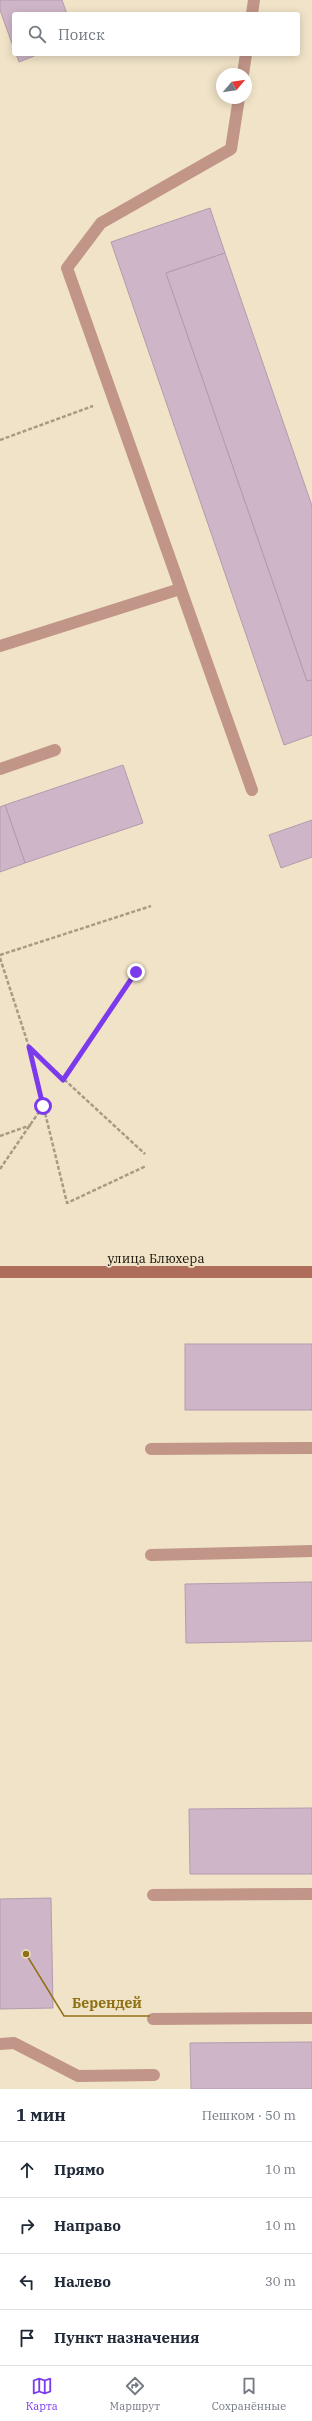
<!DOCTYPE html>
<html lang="ru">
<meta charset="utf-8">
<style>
:root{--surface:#fff;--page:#f6f6f7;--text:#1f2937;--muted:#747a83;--line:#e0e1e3;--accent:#7c3aed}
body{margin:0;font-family:"IBM Plex Serif",serif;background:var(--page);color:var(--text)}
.compass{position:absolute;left:216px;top:68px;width:36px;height:36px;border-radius:50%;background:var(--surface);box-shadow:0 2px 10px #0003;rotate:61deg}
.stop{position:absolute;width:12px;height:12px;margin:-9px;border:3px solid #7c3aed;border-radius:50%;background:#fff}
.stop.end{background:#7c3aed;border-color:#fff;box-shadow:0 1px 4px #0008}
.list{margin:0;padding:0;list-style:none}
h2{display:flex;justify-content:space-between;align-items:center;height:52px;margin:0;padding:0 16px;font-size:17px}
h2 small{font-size:13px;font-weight:400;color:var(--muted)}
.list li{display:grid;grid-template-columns:26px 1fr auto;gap:12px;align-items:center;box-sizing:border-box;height:56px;padding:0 16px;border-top:1px solid var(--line)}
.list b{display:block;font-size:15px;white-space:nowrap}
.list em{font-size:13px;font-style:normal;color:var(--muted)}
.icon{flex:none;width:22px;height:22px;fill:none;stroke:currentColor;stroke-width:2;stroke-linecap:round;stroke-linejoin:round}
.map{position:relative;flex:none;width:312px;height:2089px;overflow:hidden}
.search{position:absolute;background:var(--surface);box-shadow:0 2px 10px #0003;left:12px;right:12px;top:12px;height:44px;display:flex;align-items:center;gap:10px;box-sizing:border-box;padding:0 14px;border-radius:4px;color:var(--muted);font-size:15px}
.sheet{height:276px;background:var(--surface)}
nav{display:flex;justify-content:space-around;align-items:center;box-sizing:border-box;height:56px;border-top:1px solid var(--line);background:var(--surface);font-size:11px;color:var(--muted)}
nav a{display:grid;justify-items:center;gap:2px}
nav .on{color:var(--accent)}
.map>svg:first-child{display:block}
.building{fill:#cfb5c8;stroke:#b49bad}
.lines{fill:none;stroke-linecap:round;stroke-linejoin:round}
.path{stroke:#a69c86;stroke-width:2.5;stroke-dasharray:4 2;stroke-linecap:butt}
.lane{stroke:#c19588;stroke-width:12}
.street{stroke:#c19588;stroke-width:12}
.secondary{stroke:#ad6d5a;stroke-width:12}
.route{stroke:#7c3aed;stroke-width:5}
.labels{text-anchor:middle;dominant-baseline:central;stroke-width:3.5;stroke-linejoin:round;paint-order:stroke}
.street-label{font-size:13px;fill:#130f06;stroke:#f0e3c7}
.leader{fill:none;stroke:#907116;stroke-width:1.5}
.callout-dot{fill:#907116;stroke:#f0e3c7;stroke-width:1.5}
.callout-label{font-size:14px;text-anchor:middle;font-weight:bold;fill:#907116;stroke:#f0e3c7;stroke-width:3.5;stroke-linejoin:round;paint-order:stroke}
</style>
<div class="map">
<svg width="312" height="2089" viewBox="0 0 312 2089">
<rect width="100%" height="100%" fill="#f0e3c7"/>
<g class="building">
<path d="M0 0H62L67 14H14V49L0 10Z"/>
<path d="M16 54H39L19 62Z"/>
<path d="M210 208 225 253 166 273 307 681 312 680V735L284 745 111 242Z"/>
<path d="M225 253 312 506V680L307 681 166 273Z"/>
<path d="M123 765 143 823 25 863 5 805Z"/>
<path d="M5 805 25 863 0 872V807Z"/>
<path d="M312 820V857L281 868 269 835Z"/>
<rect x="185" y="1344" width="127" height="66"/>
<path d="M312 1582V1641L186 1643 185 1584Z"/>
<path d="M312 1808V1874H190L189 1809Z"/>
<path d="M51 1898 53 2008 0 2009V1899Z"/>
<path d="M312 2042V2089H191L190 2043Z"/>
</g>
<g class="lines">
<g class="path">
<path d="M0 440 93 406"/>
<path d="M0 955 151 906"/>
<path d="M0 958 29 1047 67 1203 146 1166"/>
<path d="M29 1047 145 1154"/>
<path d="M63 1080 136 972"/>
<path d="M0 1136 31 1125"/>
<path d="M0 1169 43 1106"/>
</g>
<g class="lane">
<path d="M0 646 180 589"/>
<path d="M0 769 55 750"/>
<path d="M151 1449 312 1448"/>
<path d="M151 1555 312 1551"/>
<path d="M153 1895 312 1894"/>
<path d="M153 2019 312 2018"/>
<path d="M0 2044 14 2043 78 2076 154 2075"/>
</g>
<g class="street">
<path d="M252 14 254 0"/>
<path d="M243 74 246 54"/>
<path d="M239 98 231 149 101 223 67 268 252 790"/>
</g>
<path class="secondary" d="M0 1272H312"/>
</g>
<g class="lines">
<path class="route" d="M43 1106 29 1047 63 1080 136 972"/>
</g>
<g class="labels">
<g class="street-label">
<text x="156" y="1258">улица Блюхера</text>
</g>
</g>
<path class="leader" d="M26 1954L64 2016H150"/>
<circle class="callout-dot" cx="26" cy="1954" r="4"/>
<g class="callout-label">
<text x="107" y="2008">Берендей</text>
</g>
</svg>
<svg class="compass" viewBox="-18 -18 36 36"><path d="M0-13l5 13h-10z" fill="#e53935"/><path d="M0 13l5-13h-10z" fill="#747a83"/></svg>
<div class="stop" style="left:43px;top:1106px"></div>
<div class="stop end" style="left:136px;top:972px"></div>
<div class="search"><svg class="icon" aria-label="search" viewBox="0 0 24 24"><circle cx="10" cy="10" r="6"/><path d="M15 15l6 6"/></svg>Поиск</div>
</div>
<section class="sheet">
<h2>1 мин<small>Пешком · 50 m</small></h2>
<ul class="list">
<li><svg class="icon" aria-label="ahead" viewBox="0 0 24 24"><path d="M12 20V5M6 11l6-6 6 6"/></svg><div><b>Прямо</b></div><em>10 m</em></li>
<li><svg class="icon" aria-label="right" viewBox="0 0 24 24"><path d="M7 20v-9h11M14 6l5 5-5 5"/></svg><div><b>Направо</b></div><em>10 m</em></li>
<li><svg class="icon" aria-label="left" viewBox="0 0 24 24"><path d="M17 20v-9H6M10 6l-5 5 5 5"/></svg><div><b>Налево</b></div><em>30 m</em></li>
<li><svg class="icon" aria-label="arrive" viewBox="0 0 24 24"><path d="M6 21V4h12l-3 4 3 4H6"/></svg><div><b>Пункт назначения</b></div></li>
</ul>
</section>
<nav>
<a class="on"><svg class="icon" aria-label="map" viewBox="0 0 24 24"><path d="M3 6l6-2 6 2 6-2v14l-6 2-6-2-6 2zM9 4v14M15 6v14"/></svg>Карта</a>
<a><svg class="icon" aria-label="directions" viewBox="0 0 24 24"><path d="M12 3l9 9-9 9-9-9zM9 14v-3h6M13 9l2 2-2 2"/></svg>Маршрут</a>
<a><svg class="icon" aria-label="saved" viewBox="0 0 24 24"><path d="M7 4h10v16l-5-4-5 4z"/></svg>Сохранённые</a>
</nav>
